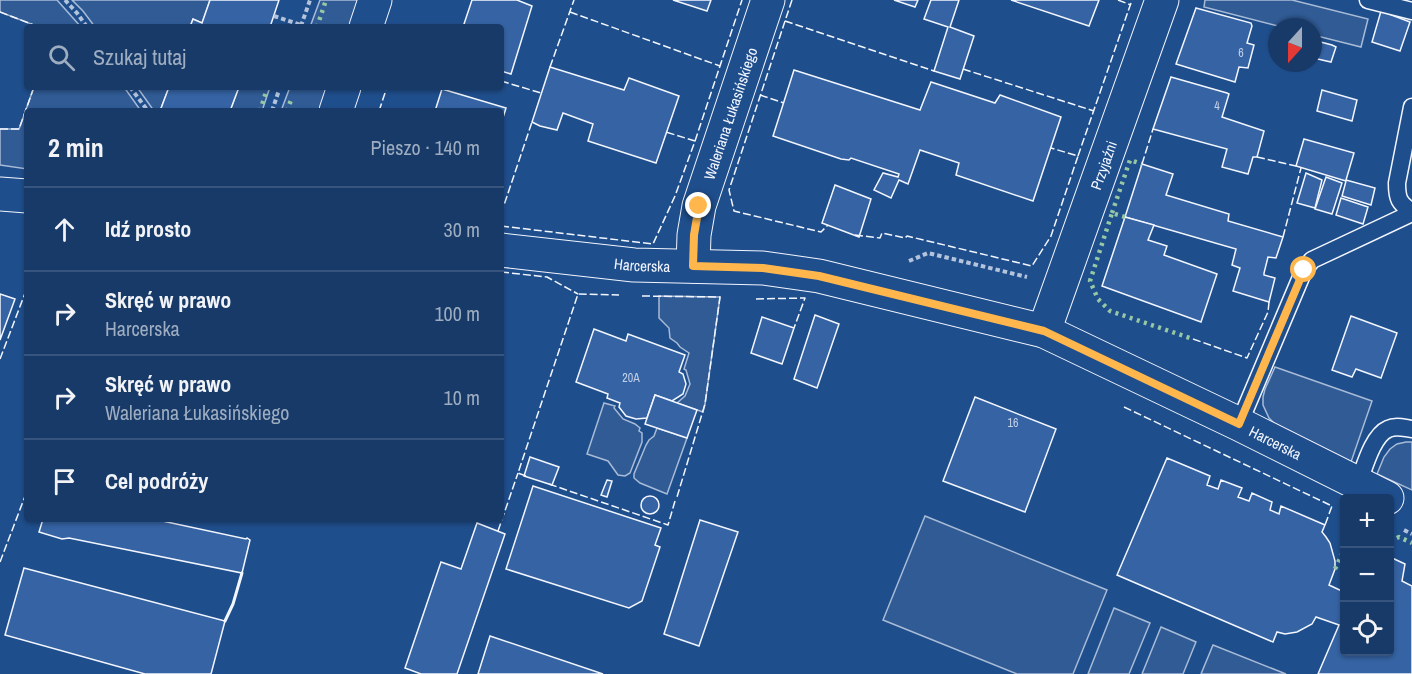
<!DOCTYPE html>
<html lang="pl">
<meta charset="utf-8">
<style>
:root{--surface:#173a69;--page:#244571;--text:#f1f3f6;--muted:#9eadc0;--line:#36547d}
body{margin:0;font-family:"Archivo Narrow",sans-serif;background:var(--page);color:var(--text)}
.controls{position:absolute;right:18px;bottom:18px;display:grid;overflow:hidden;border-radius:6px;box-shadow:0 2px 4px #0004}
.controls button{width:54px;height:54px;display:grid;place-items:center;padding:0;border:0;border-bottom:2px solid var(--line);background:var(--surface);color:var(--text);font:30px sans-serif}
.compass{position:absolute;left:1268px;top:18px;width:54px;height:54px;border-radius:50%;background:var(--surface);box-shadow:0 2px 4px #0004;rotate:201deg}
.stop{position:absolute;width:18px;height:18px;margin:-14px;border:4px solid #ffb74d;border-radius:50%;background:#fff}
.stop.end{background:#ffb74d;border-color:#fff;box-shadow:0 2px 6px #0008}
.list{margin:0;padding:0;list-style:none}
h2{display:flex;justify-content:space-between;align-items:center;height:78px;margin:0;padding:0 24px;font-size:26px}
h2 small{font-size:20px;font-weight:400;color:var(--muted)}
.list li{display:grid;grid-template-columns:39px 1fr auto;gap:18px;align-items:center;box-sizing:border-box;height:84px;padding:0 24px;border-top:2px solid var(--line)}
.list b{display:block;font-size:22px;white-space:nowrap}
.list p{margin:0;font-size:20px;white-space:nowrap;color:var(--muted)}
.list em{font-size:20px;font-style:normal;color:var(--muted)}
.icon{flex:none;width:33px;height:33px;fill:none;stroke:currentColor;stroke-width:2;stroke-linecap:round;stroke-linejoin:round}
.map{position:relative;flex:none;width:1412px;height:674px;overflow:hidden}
.search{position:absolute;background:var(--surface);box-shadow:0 2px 4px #0004;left:24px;top:24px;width:480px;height:66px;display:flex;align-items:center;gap:15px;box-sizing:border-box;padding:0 21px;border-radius:6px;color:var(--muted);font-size:22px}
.panel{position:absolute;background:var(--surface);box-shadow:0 2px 4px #0004;left:24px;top:108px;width:480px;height:414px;border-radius:6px}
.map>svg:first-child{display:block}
.built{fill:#305b95;stroke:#a8bbd7;stroke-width:1.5}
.building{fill:#3563a3;stroke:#f2f6ff;stroke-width:1.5}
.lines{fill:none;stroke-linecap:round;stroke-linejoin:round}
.service-casing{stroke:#f2f6ff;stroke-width:19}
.minor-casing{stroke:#f2f6ff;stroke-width:35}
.path{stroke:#b3c4dc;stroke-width:4;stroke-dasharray:4.5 3;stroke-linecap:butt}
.service{stroke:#1f4e8c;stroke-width:16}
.minor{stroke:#1f4e8c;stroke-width:33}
.hedge{stroke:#97c8a6;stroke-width:4.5;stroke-dasharray:3 4.5;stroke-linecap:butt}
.fence{stroke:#f2f6ff;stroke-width:1.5;stroke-dasharray:8 3;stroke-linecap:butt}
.wall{stroke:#f2f6ff;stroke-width:3}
.route{stroke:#ffb74d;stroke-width:8}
.labels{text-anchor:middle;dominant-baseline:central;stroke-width:4.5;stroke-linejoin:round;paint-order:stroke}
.number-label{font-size:12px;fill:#c3d1e8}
.street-label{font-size:15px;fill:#f2f6ff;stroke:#1f4e8c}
</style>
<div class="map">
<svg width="1412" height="674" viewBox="0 0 1412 674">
<rect width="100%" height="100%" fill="#1f4e8c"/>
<g class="built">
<path d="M0 0H57L81 27H39L0 12Z"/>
<path d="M72 0H210L202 23 193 19 190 27H95L83 11Z"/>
<path d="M320 0H360L350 27H310Z"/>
<path d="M1205 0H1292L1368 19 1361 47 1313 35V27H1282L1204 7Z"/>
<path d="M34 87H124L141 111H27V169L0 165V129H19Z"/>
<path d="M137 87H169L160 111H154Z"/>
<path d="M239 87H270L262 111H230Z"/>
<path d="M290 87H329L321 111H281Z"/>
<path d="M659 296 720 297 705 404 703 412 677 403 685 396 690 384 686 370 684 369 689 353 680 347 677 343 670 338 669 328 659 318Z"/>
<path d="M1275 367 1372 401 1351 462 1274 423 1269 418 1263 405V397L1265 389Z"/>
<path d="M604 403 615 406 614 408 623 419 635 424 640 428 639 431 642 433V442L630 473 625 476 618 475 608 461 587 454Z"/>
<path d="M657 428 687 438 667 494 640 483 634 478V474L646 445 649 440 654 436Z"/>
<path d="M1406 442H1412V490L1377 474 1384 457 1390 449 1397 444Z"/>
<path d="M925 516 1107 590 1073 674H1017L883 620Z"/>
<path d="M1114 608 1150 623 1129 674H1088Z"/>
<path d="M1161 627 1196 642 1183 674H1142Z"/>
<path d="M1213 645 1286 674H1201Z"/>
</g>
<g class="building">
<path d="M210 0H279L270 27H190L193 19 202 23Z"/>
<path d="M472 0H517L532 6 511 74 501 71V27H463Z"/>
<path d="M673 0H711L707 11Z"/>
<path d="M894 0H918L915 7Z"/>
<path d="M931 0H959L950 27 974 36 960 79 934 71 948 27 924 19Z"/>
<path d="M1011 0H1099L1089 26Z"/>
<path d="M1196 8 1251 23 1252 26 1247 43 1254 45 1248 68 1239 67 1235 82 1176 64Z"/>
<path d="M1381 11 1410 22 1400 51 1372 42Z"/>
<path d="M1313 40 1332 45 1336 47 1331 62 1313 58Z"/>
<path d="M550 67 624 90 629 78 679 96 656 163 588 141 593 124 563 113 557 130 540 126 532 122Z"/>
<path d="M794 70 920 110 931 82 995 103 1000 95 1061 117 1033 201 956 175 959 163 920 150 908 184 899 180 891 198 874 190 883 173 898 177 899 174 851 158 849 160 841 159 773 136Z"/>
<path d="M1171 77 1227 93 1229 94 1222 117 1264 131 1257 157H1253L1248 174 1222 167 1227 149 1153 129Z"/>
<path d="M169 87H239L230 111H160Z"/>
<path d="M442 89 506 108 501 124V111H435Z"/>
<path d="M1322 90 1357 100 1352 121 1317 111Z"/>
<path d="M1304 139 1354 153 1346 180 1375 188 1371 205 1342 196 1346 181 1296 166Z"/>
<path d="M1142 164 1173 174 1166 195 1229 214 1228 221 1283 237 1276 258 1268 257 1264 273V275L1275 278 1269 302 1233 291 1240 268 1232 265 1236 249 1125 217Z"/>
<path d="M1306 173 1322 180 1315 208 1297 203Z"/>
<path d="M1326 177 1342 183 1332 214 1315 209Z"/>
<path d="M835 185 871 199 859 237 822 223Z"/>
<path d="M1341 198 1368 207 1363 224 1336 215Z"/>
<path d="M1125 217 1154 225 1148 240 1167 246 1164 255 1217 274 1201 322 1102 286Z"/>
<path d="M0 294 15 299 0 340Z"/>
<path d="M815 315 839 324 817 388 794 379Z"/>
<path d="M1351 316 1397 333 1381 378 1356 369 1352 377 1332 370Z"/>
<path d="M762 317 794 328 782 364 751 353Z"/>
<path d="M594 329 626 341 628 334 685 355 679 372 683 374 686 384 683 394 672 401 655 395 647 418 636 419 626 416 619 407 620 403 607 398 608 394 576 382Z"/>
<path d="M655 395 697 410 687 438 645 424Z"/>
<path d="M975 397 1056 429 1025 512 943 481Z"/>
<path d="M530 457 559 467 552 485 524 476Z"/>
<path d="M1167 458 1210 476 1207 485 1218 489 1221 480 1242 488 1238 497 1249 501 1252 493 1272 502 1270 510 1279 514 1281 506 1325 525 1322 532 1326 537 1330 543 1335 561V569L1329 585 1344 592V652H1390V557L1405 564 1402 581 1412 586V674H1318L1339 625 1316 617 1312 624 1297 632 1285 634 1277 632 1273 642 1117 575Z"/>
<path d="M607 480 612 481 607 497 601 495Z"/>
<path d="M533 486 661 528 655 545 660 547 642 601 629 608 506 569Z"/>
<circle cx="650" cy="505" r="9"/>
<path d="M43 519H153L246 539 247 538 250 540 242 573 69 538 62 539 39 532Z"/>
<path d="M700 520 738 532 699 646 664 634Z"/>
<path d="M477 523 505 534 457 674H421L405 668 441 562 461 569Z"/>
<path d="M24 568 225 621 211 674H145L5 635Z"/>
<path d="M490 636 603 674H478Z"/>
</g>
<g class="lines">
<g class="service-casing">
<g id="service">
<path d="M1368 0 1412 11"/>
<path d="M1412 107 1397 183C1397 199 1399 203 1412 212"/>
<path d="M1239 424 1304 270 1312 260 1412 213"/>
<path d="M1358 484C1364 469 1372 436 1388 429 1396 425 1404 428 1412 429"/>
</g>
</g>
<g class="minor-casing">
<g id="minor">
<path d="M366 27 375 0"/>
<path d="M336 111 344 87"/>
<path d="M0 194 27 196"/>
<path id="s1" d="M501 250 634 265 763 268 819 276 1044 331 1239 424 1387 498"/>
<path id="s2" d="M693 266 694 235 699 206 768 0"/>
<path id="s3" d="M1044 331 1162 0"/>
</g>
</g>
<g class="path">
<path d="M65 0 77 13 87 27"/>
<path d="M274 16 301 25"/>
<path d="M301 26 310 0"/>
<path d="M130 87 148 111"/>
<path d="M272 111 280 87"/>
<path d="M909 261 928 253 1027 277"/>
<path d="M1404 530 1412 534"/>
</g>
<use href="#service" class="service"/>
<use href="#minor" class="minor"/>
<g class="hedge">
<path d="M317 27 326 0"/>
<path d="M260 111 267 89"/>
<path d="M287 111 291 100"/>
<path d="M1112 213 1130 160 1142 164"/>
<path d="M1125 217 1112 213 1090 281 1098 299 1110 311 1193 339"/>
<path d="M1343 512 1344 516"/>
<path d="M1390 541 1399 537 1412 543"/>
<path d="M1335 569 1344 550"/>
</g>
<g class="fence">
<path d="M792 0 729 190 734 211 821 232 828 225"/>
<path d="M1118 0 1131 5"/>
<path d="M0 12 39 27"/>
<path d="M570 12 720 66"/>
<path d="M785 21 934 71"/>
<path d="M550 67 574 0"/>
<path d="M963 69 1094 111"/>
<path d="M501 81 541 93"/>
<path d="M760 95 784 103"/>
<path d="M379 111 387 87"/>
<path d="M0 129H19L34 87"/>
<path d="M695 141 742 0"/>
<path d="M1078 156 1132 0"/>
<path d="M1257 157 1296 166"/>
<path d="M1142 164 1153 129"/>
<path d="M501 214 532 122"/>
<path d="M501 226 653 244 675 196 695 141 666 132"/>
<path d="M855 235 880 238 882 233 905 238 907 236 1032 266 1051 236 1078 156 1051 148"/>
<path d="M1283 237 1301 168"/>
<path d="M501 272 547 277 578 294"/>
<path d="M642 296 720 297 705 404 677 497"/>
<path d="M756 299 805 298 794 328"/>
<path d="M1193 339 1247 358 1268 312 1269 302"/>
<path d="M0 359 27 288"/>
<path d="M1124 407 1332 506 1325 525"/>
<path d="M526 476 518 473 578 294 619 295"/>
<path d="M549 484 668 525 675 501"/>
<path d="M498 531 518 473"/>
<path d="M0 562 27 491"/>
</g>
<path class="wall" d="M225 621 233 604 242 573"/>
</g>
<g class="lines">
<path class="route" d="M699 206 694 235 693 266 763 268 819 276 1044 331 1239 424 1304 270"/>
</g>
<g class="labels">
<g class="number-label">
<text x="1241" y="53">6</text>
<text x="1217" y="106">4</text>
<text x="631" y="378">20A</text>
<text x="1013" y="423">16</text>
</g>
<g class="street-label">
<text stroke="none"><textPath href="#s2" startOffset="158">Waleriana Łukasińskiego</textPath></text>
<text stroke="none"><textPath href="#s3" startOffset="176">Przyjaźni</textPath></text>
<text stroke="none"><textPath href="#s1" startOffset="142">Harcerska</textPath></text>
<text stroke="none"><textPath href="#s1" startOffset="808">Harcerska</textPath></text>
</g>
</g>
</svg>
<div class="controls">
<button>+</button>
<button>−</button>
<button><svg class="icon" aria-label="locate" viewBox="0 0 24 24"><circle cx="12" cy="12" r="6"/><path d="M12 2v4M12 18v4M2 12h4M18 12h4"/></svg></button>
</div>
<svg class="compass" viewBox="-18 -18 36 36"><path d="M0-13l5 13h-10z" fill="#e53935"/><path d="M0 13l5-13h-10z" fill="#9eadc0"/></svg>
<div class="stop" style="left:1304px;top:270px"></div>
<div class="stop end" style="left:699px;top:206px"></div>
<div class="search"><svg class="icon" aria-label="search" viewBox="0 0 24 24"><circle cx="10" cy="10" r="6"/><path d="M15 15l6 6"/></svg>Szukaj tutaj</div>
<section class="panel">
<h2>2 min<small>Pieszo · 140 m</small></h2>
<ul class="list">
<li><svg class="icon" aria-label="ahead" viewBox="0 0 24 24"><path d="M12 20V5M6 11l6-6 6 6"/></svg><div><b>Idź prosto</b></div><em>30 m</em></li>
<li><svg class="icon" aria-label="right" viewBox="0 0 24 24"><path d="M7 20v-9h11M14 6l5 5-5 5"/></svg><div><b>Skręć w prawo</b><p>Harcerska</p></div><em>100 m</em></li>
<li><svg class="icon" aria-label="right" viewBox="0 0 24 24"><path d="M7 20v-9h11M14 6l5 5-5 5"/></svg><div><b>Skręć w prawo</b><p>Waleriana Łukasińskiego</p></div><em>10 m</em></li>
<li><svg class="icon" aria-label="arrive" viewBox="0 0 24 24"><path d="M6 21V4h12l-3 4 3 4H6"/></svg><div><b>Cel podróży</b></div></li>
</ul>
</section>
</div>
